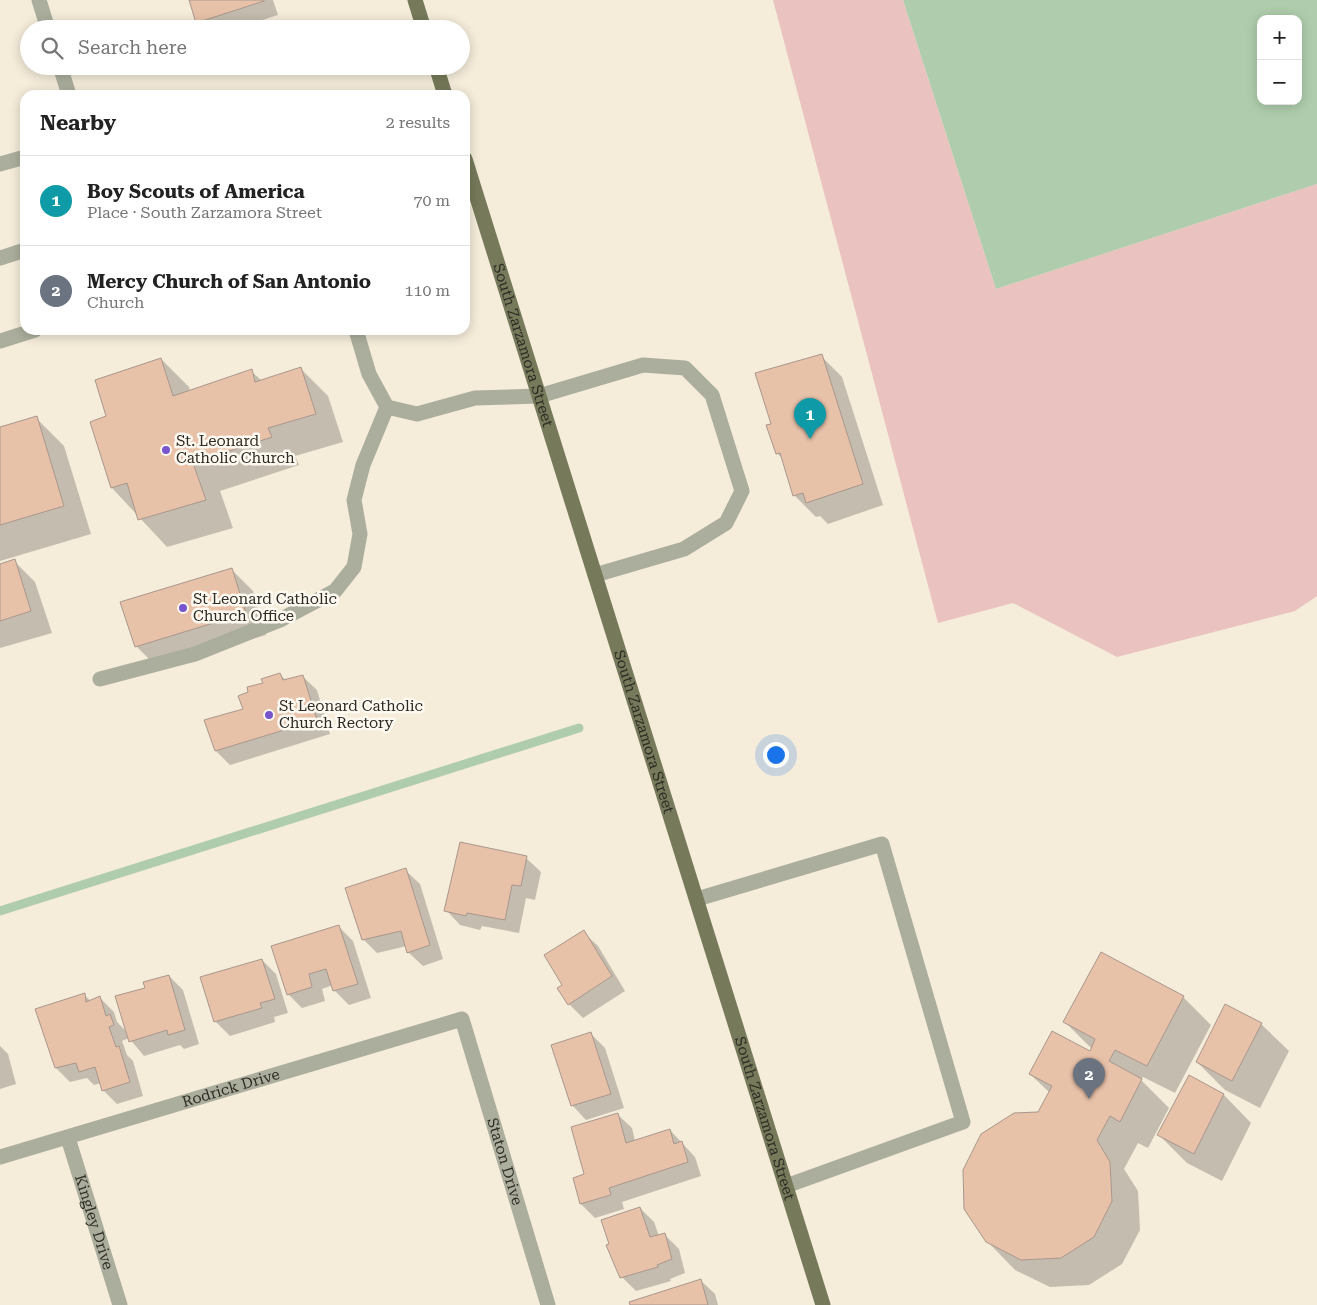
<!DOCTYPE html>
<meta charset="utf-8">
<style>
:root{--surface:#fff;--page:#f6f6f6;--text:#222;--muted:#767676;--line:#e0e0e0;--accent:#2563eb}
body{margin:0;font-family:"Roboto Serif",serif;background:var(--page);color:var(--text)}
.controls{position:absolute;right:15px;top:15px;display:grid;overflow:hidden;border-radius:10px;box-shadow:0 2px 12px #0003}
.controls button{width:45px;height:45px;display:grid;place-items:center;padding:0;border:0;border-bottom:1px solid var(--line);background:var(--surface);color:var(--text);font:25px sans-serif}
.you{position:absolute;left:775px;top:754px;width:18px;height:18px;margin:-12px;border:4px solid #fff;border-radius:50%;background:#1a73e8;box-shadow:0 0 0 8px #1a73e833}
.badge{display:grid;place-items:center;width:32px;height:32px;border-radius:50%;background:var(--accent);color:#fff;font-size:16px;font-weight:700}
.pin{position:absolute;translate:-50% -41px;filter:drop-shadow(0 1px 2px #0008)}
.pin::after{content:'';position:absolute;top:26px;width:18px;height:15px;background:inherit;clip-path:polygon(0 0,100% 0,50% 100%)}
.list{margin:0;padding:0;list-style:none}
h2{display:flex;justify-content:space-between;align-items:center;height:65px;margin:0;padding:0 20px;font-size:21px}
h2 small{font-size:16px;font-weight:400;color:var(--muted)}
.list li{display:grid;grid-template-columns:32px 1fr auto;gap:15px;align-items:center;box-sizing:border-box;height:90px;padding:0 20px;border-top:1px solid var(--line)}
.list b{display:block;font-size:19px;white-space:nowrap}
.list p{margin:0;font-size:16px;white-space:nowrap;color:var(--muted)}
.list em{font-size:16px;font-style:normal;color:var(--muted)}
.icon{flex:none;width:28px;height:28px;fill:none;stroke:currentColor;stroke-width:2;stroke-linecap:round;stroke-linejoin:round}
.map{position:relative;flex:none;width:1317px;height:1305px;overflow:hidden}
.search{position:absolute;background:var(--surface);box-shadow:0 2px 12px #0003;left:20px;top:20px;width:450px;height:55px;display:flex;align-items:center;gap:12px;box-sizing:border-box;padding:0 18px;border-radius:28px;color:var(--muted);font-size:19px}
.panel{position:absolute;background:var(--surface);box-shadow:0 2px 12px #0003;left:20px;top:90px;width:450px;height:245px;border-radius:15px}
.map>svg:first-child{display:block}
.green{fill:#eac3c0}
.water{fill:#afcdac;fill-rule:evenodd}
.shadow{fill:#0003}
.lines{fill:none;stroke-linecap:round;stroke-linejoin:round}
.stream{stroke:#afcdac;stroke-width:9}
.building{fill:#e8c1a9;stroke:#a9978d}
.minor{stroke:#acae9d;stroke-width:15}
.major{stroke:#767a5a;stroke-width:15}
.poi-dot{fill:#7854cd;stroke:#fefaf2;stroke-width:2}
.labels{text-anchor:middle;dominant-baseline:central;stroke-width:5;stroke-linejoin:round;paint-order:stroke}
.street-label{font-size:15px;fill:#2e2b24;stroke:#fefaf2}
.poi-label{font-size:15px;fill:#2e2b24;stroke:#fefaf2;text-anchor:start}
</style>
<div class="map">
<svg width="1317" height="1305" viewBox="0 0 1317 1305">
<rect width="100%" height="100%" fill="#f5ecda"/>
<path class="green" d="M773 0H903L996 289 1317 184V596L1295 611 1117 657 1013 603 938 623Z"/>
<path class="water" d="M903 0H1317V184L996 289ZM1261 19H1298V101H1261Z"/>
<g class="shadow">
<path d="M190 0H273L278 15 234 29H204L197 22Z"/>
<path d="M821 356 842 377 883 505 828 524 820 516 816 517 795 496 783 459 777 453 772 424Z"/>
<path d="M161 359 189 387 190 391 251 371 262 381 300 368 328 396 343 442 295 456 299 465 220 491 233 528 167 547 112 488 108 416Z"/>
<path d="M36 418 64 446 91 534 0 561V429Z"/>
<path d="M14 561 35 582 52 633 0 648V565Z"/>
<path d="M232 570 253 591 266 635 157 667 136 646Z"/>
<path d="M280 674 286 681 302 676 317 690 330 734 230 765 216 751 264 684Z"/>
<path d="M526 858 541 872 535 900 526 898 519 933 482 926 480 930 460 925 446 910Z"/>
<path d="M405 870 420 884 443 959 423 966 408 952 407 946 377 953 363 939Z"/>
<path d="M338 926 353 941 371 998 349 1005 334 990 333 985 322 989 325 1001 302 1008 288 994Z"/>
<path d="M583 932 598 946 625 991 583 1018 569 1004 563 985Z"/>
<path d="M262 960 276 974 288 1013 274 1017 275 1022 230 1036 216 1022 202 978Z"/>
<path d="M169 976 183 990 199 1044 184 1049 180 1045 144 1056 129 1038 122 1041 127 1055 133 1061 143 1096 117 1104 103 1090 101 1083 94 1085 87 1078 70 1082 56 1068 84 995 91 1001 100 998 114 1012 117 1022 128 1033 147 989Z"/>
<path d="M1183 997 1211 1025 1175 1093 1143 1077 1141 1080 1169 1108 1148 1148 1138 1143 1124 1169 1138 1191 1140 1230 1122 1264 1089 1285 1050 1287 1015 1270 987 1241 1039 1113 1050 1093 1030 1074 1090 1052 1092 1049 1065 1022Z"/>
<path d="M1261 1024 1289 1051 1260 1108 1225 1090 1197 1062Z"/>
<path d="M591 1034 605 1048 624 1108 586 1120 572 1105Z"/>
<path d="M0 1046 8 1054 16 1084 0 1089Z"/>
<path d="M1189 1076 1224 1095 1251 1123 1222 1181 1187 1163 1159 1135Z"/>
<path d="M617 1114 632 1128 635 1141 670 1130 695 1157 701 1176 622 1202 624 1209 595 1218 581 1204 574 1179 585 1174Z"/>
<path d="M640 1208 654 1222 659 1236 665 1235 679 1249 685 1273 670 1279 671 1281 636 1291 622 1277Z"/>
<path d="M700 1280 715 1294 718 1305H631Z"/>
</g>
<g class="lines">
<path class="stream" d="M0 911 579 728"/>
</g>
<g class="building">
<path d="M189 0H264V1L196 23Z"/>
<path d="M822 354 863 484 806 503 803 493 793 496 780 453 776 454 766 425 771 424 755 373Z"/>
<path d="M161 358 173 396 252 369 255 382 301 367 316 414 268 428 272 437 193 463 206 500 138 520 127 483 111 488 90 422 106 416 95 380Z"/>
<path d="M37 416 64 506 0 525V427Z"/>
<path d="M15 559 31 611 0 621V564Z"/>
<path d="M232 568 246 613 135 647 120 602Z"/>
<path d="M280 673 283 680 303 675 317 720 215 751 204 720 243 709 238 696 248 692 247 687 263 683 261 679Z"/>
<path d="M460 842 527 856 521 886 512 885 505 920 467 913 466 916 444 911Z"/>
<path d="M406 868 430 945 407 953 401 931 362 940 345 888Z"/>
<path d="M339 925 358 984 333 991 326 969 309 974 312 987 287 995 271 946Z"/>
<path d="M584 930 612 976 568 1005 557 988 562 985 544 955Z"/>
<path d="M1101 952 1184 996 1147 1066 1115 1050 1109 1061 1142 1079 1120 1122 1110 1116 1097 1140 1110 1162 1112 1201 1094 1237 1061 1258 1021 1260 986 1242 964 1209 963 1170 981 1134 1014 1113 1038 1112 1052 1086 1029 1074 1052 1031 1090 1051 1095 1039 1063 1022Z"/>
<path d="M262 959 275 999 260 1003 262 1008 214 1022 200 977Z"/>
<path d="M169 975 185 1030 168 1035 167 1030 129 1042 115 996 145 988 143 982Z"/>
<path d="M85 993 86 1002 100 996 106 1016 110 1014 114 1025 109 1027 116 1047 119 1046 130 1082 102 1091 95 1067 79 1072 76 1063 55 1068 35 1009Z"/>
<path d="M1225 1004 1262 1023 1232 1081 1196 1062Z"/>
<path d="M591 1032 611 1094 571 1106 551 1045Z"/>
<path d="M1189 1075 1224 1094 1194 1154 1157 1135Z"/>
<path d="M618 1113 626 1143 670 1129 674 1144 682 1141 688 1162 609 1188 611 1195 580 1204 573 1178 584 1174 571 1127Z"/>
<path d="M640 1207 650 1237 665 1233 672 1259 657 1265 658 1267 620 1278 606 1245 609 1244 601 1220Z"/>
<path d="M701 1279 708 1305H630L629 1302Z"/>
</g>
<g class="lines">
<g class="minor">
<path d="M39 0 48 29"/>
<path d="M60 66 69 95"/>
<path d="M0 164 25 157"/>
<path d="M0 258 25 250"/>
<path d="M356 330 369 374 387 407 417 414 475 398 539 396 643 365 685 368 712 395 742 491 726 523 684 549 595 575"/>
<path d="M0 341 35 330"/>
<path d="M100 679 195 654 280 620 335 591 354 567 360 534 354 500 363 465 387 407"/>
<path d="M697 899 882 844 963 1122 786 1186"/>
<path id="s1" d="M68 1138 120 1305"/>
<path id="s2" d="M0 1157 462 1019 548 1305"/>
</g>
<g class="major">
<path d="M415 0 424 29"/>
<path d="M436 66 445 95"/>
<path id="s3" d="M465 159 823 1305"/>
</g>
</g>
<g class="poi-dot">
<circle cx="166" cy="450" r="5"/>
<circle cx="183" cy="608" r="5"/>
<circle cx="269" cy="715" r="5"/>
</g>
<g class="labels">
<g class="street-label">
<text stroke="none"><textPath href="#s3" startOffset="195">South Zarzamora Street</textPath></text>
<text stroke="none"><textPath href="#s3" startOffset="600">South Zarzamora Street</textPath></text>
<text stroke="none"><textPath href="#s2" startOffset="241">Rodrick Drive</textPath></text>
<text stroke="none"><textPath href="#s3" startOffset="1005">South Zarzamora Street</textPath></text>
<text stroke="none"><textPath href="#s2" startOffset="631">Staton Drive</textPath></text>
<text stroke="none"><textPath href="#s1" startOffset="88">Kingley Drive</textPath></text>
</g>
<g class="poi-label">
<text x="176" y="441">St. Leonard<tspan x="176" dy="17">Catholic Church</tspan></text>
<text x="193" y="599">St Leonard Catholic<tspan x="193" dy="17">Church Office</tspan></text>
<text x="279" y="706">St Leonard Catholic<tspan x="279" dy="17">Church Rectory</tspan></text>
</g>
</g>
</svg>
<div class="controls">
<button>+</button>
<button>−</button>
</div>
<div class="you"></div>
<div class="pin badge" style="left:810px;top:439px;background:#0f9aa8">1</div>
<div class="pin badge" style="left:1089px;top:1099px;background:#6b7280">2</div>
<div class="search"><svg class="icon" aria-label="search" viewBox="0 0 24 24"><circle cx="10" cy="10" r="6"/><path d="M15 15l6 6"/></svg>Search here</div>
<section class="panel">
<h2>Nearby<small>2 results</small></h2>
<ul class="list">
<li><span class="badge" style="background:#0f9aa8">1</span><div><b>Boy Scouts of America</b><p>Place · South Zarzamora Street</p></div><em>70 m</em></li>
<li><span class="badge" style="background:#6b7280">2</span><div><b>Mercy Church of San Antonio</b><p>Church</p></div><em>110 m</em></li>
</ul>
</section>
</div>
